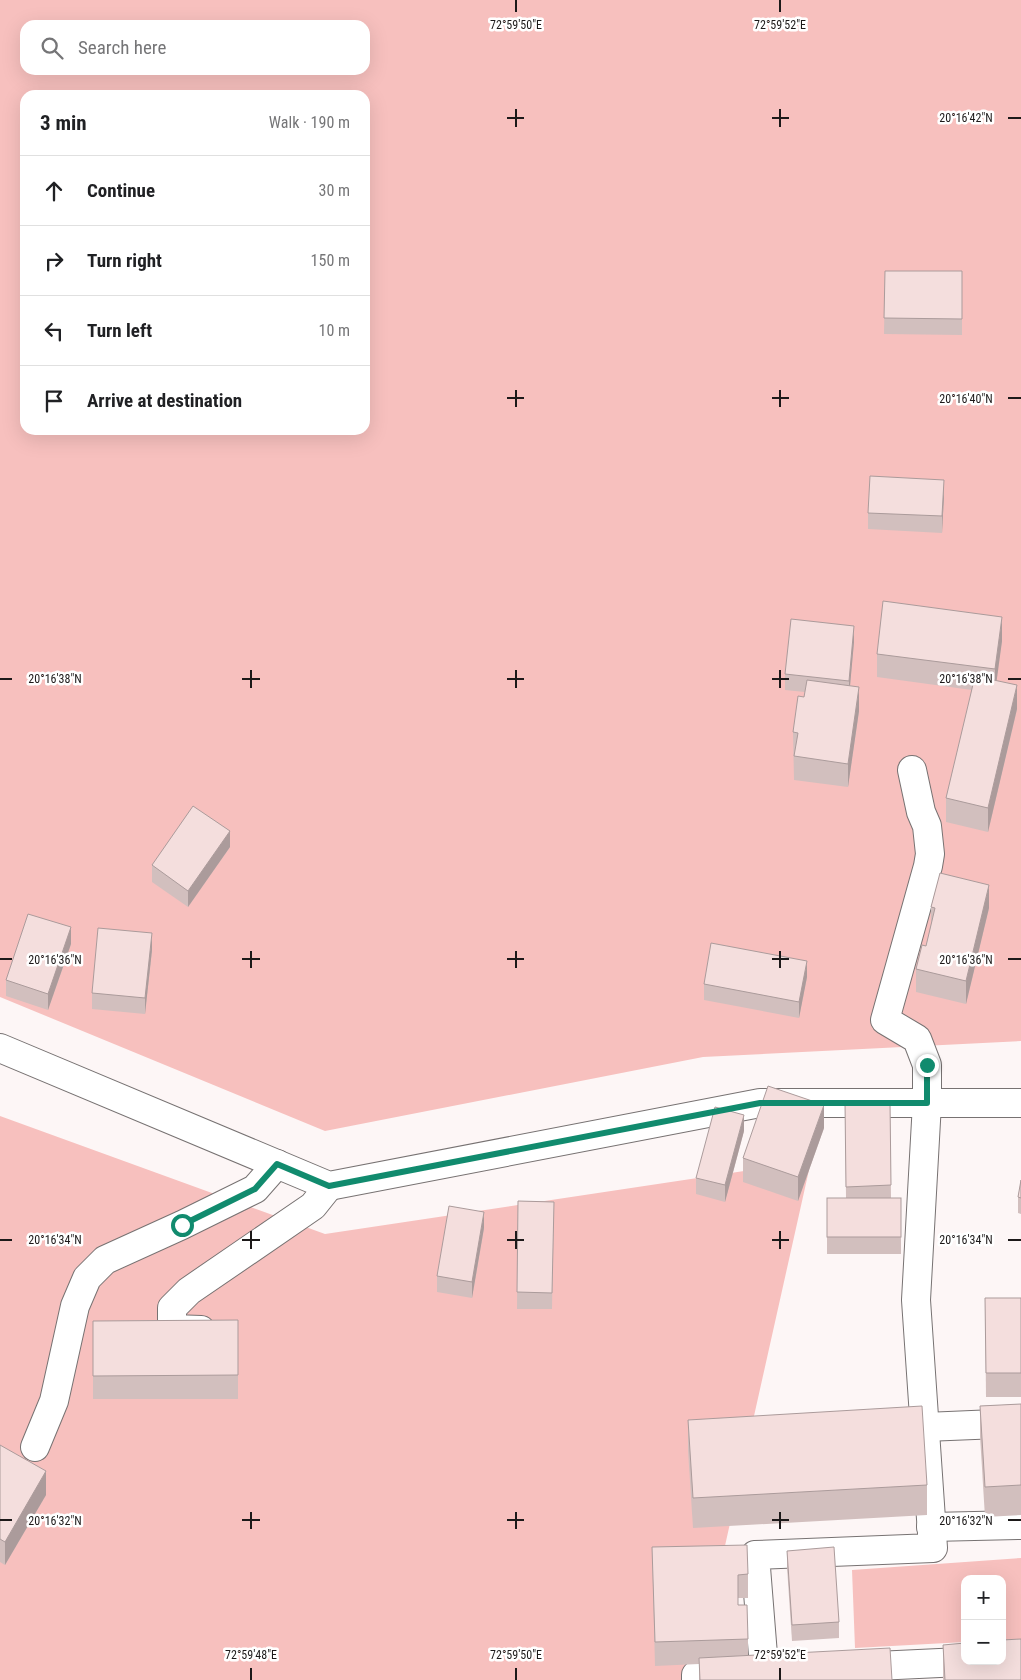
<!DOCTYPE html>
<meta charset="utf-8">
<style>
:root{--surface:#fff;--page:#f6f6f6;--text:#202124;--muted:#757577;--line:#e0e0e0}
body{margin:0;font-family:"Roboto Condensed",sans-serif;background:var(--page);color:var(--text)}
.controls{position:absolute;right:15px;bottom:15px;display:grid;overflow:hidden;border-radius:10px;box-shadow:0 5px 20px #0002}
.controls button{width:45px;height:45px;display:grid;place-items:center;padding:0;border:0;border-bottom:1px solid var(--line);background:var(--surface);color:var(--text);font:25px sans-serif}
.stop{position:absolute;width:15px;height:15px;margin:-11px;border:4px solid #118b6e;border-radius:50%;background:#fff}
.stop.end{background:#118b6e;border-color:#fff;box-shadow:0 1px 5px #0008}
.list{margin:0;padding:0;list-style:none}
h2{display:flex;justify-content:space-between;align-items:center;height:65px;margin:0;padding:0 20px;font-size:21px}
h2 small{font-size:16px;font-weight:400;color:var(--muted)}
.list li{display:grid;grid-template-columns:32px 1fr auto;gap:15px;align-items:center;box-sizing:border-box;height:70px;padding:0 20px;border-top:1px solid var(--line)}
.list b{display:block;font-size:19px;white-space:nowrap}
.list em{font-size:16px;font-style:normal;color:var(--muted)}
.icon{flex:none;width:28px;height:28px;fill:none;stroke:currentColor;stroke-width:2;stroke-linecap:round;stroke-linejoin:round}
.map{position:relative;flex:none;width:1021px;height:1680px;overflow:hidden}
.search{position:absolute;background:var(--surface);box-shadow:0 5px 20px #0002;left:20px;top:20px;width:350px;height:55px;display:flex;align-items:center;gap:12px;box-sizing:border-box;padding:0 18px;border-radius:15px;color:var(--muted);font-size:19px}
.panel{position:absolute;background:var(--surface);box-shadow:0 5px 20px #0002;left:20px;top:90px;width:350px;height:345px;border-radius:15px}
.map>svg:first-child{display:block}
.green{fill:#f7c0be;fill-rule:evenodd}
.lines{fill:none;stroke-linecap:round;stroke-linejoin:round}
.street-casing{stroke:#777272;stroke-width:30}
.street{stroke:#fff;stroke-width:28}
.wall{fill:#d2bfbe}
.shaded-wall{fill:#ab9b9b}
.building{fill:#f4dedd;stroke:#ab9b9b}
.route{stroke:#118b6e;stroke-width:6}
.ticks{fill:none;stroke:#1c1919;stroke-width:2}
.ticks-label{font-size:12px;text-anchor:middle;fill:#1c1919;stroke:#fff;stroke-width:5;stroke-linejoin:round;paint-order:stroke}
</style>
<div class="map">
<svg width="1021" height="1680" viewBox="0 0 1021 1680">
<rect width="100%" height="100%" fill="#fdf6f6"/>
<g class="green">
<path d="M0 0H1021V1041L703 1057 325 1131 0 997ZM25 25H365V70H25ZM25 95H365V430H25Z"/>
<path d="M0 1116 325 1234 811 1161 695 1680H0Z"/>
<path d="M1021 1558V1639L1002 1640V1579H965V1642L855 1648 852 1570Z"/>
</g>
<g class="lines">
<g class="street-casing">
<g id="street">
<path d="M0 1048 329 1186 760 1103H1021"/>
<path d="M201 1330 172 1329V1308L189 1291 313 1206 329 1186"/>
<path d="M925 1427 1021 1423"/>
<path d="M35 1447 54 1401 75 1306 87 1278 105 1260 182 1225 255 1189 277 1164"/>
<path d="M931 1527 1021 1525"/>
<path d="M763 1655 755 1555 933 1548 916 1300 927 1103V1065L917 1039 885 1020 928 866 930 854 927 826 921 812 912 770"/>
<path d="M855 1667 982 1661"/>
<path d="M696 1680V1675L737 1673"/>
</g>
</g>
<use href="#street" class="street"/>
</g>
<g class="wall">
<path d="M885 271H962V335L884 334Z"/>
<path d="M944 496 942 533 868 529V513Z"/>
<path d="M1002 641 996 681 1017 709 988 832 946 822V798L972 690 877 677V654Z"/>
<path d="M854 642 850 686 859 711 848 787 794 780 793 732 804 697 805 692 785 690V674Z"/>
<path d="M230 847 188 907 152 882V865Z"/>
<path d="M931 907 989 908 966 1004 916 992V969L926 946 931 924Z"/>
<path d="M71 944 48 1010 6 996V980Z"/>
<path d="M152 950 145 1014 92 1009V993Z"/>
<path d="M807 977 799 1018 704 1000V984Z"/>
<path d="M890 1102 891 1198H901V1254H827V1198H846L845 1103Z"/>
<path d="M824 1128 798 1201 743 1182V1158Z"/>
<path d="M744 1131 725 1202 696 1194V1178Z"/>
<path d="M1021 1180V1214L1018 1213V1197Z"/>
<path d="M518 1201 554 1202 552 1309H517Z"/>
<path d="M484 1228 472 1298 437 1292V1276Z"/>
<path d="M985 1298H1021V1397H986Z"/>
<path d="M238 1320V1399H93V1321Z"/>
<path d="M1021 1404V1515L985 1517 980 1436V1406Z"/>
<path d="M688 1420 927 1485V1515L693 1528 688 1450Z"/>
<path d="M0 1445 46 1495 5 1565 0 1562Z"/>
<path d="M652 1547 748 1574V1598H738V1605L748 1639V1655L892 1680H699V1664L655 1666Z"/>
<path d="M787 1551 839 1622V1638L792 1641 787 1567Z"/>
<path d="M943 1645 1021 1680H943Z"/>
</g>
<g class="shaded-wall">
<path d="M944 480V496L942 533V516Z"/>
<path d="M1002 617V641L995 693V669Z"/>
<path d="M854 626V642L849 697V681Z"/>
<path d="M1017 685V709L988 832V808Z"/>
<path d="M859 687V711L848 787V764Z"/>
<path d="M230 831V847L188 907V891Z"/>
<path d="M989 885V908L966 1004V981Z"/>
<path d="M71 927V944L48 1010V994Z"/>
<path d="M152 933V950L145 1014V998Z"/>
<path d="M807 961V977L799 1018V1002Z"/>
<path d="M824 1105V1128L798 1201V1177Z"/>
<path d="M744 1115V1131L725 1202V1185Z"/>
<path d="M484 1212V1228L472 1298V1282Z"/>
<path d="M46 1471V1495L5 1565V1542Z"/>
</g>
<g class="building">
<path d="M885 271H962V319L884 318Z"/>
<path d="M870 476 944 480 942 516 868 513Z"/>
<path d="M883 601 1002 617 995 669 877 654Z"/>
<path d="M791 619 854 626 849 681 785 674Z"/>
<path d="M975 676 1017 685 988 808 946 798Z"/>
<path d="M807 680 859 687 848 764 794 756 798 733 793 732 798 696 804 697Z"/>
<path d="M193 806 230 831 188 891 152 865Z"/>
<path d="M940 873 989 885 966 981 916 969 922 945 926 946 935 908 931 907Z"/>
<path d="M28 914 71 927 48 994 6 980Z"/>
<path d="M98 928 152 933 145 998 92 993Z"/>
<path d="M711 943 807 961 799 1002 704 984Z"/>
<path d="M768 1086 824 1105 798 1177 743 1158Z"/>
<path d="M890 1102 891 1185 846 1187 845 1103Z"/>
<path d="M715 1107 744 1115 725 1185 696 1178Z"/>
<path d="M1021 1180V1198L1018 1197Z"/>
<rect x="827" y="1198" width="74" height="39"/>
<path d="M518 1201 554 1202 552 1293 517 1292Z"/>
<path d="M449 1206 484 1212 472 1282 437 1276Z"/>
<path d="M985 1298H1021V1373H986Z"/>
<path d="M238 1320V1375L93 1376V1321Z"/>
<path d="M1021 1404V1485L985 1487 980 1406Z"/>
<path d="M922 1406 927 1485 693 1498 688 1420Z"/>
<path d="M0 1445 46 1471 5 1542 0 1539Z"/>
<path d="M747 1545 748 1574 738 1575V1605H747L748 1639 655 1642 652 1547Z"/>
<path d="M834 1547 839 1622 792 1625 787 1551Z"/>
<path d="M1021 1639V1680H945L943 1645 965 1643V1661H1002V1640Z"/>
<path d="M890 1648 892 1680H700L699 1658Z"/>
</g>
<g class="lines">
<path class="route" d="M182 1225 255 1189 277 1164 329 1186 760 1103H927V1065"/>
</g>
<path class="ticks" d="M516 0V12M780 0V12M516 109V127M780 109V127M507 118H524M772 118H789M1008 118H1021M516 390V407M780 390V407M507 398H524M772 398H789M1008 398H1021M251 670V688M516 670V688M780 670V688M0 679H12M242 679H260M507 679H524M772 679H789M1008 679H1021M251 951V968M516 951V968M780 951V968M0 959H12M242 959H260M507 959H524M772 959H789M1008 959H1021M251 1231V1249M516 1231V1249M780 1231V1249M0 1240H12M242 1240H260M507 1240H524M772 1240H789M1008 1240H1021M251 1512V1529M516 1512V1529M780 1512V1529M0 1520H12M242 1520H260M507 1520H524M772 1520H789M1008 1520H1021M251 1668V1680M516 1668V1680M780 1668V1680"/>
<g class="ticks-label">
<text x="516" y="29">72°59'50"E</text>
<text x="780" y="29">72°59'52"E</text>
<text x="966" y="122">20°16'42"N</text>
<text x="966" y="403">20°16'40"N</text>
<text x="55" y="683">20°16'38"N</text>
<text x="966" y="683">20°16'38"N</text>
<text x="55" y="964">20°16'36"N</text>
<text x="966" y="964">20°16'36"N</text>
<text x="55" y="1244">20°16'34"N</text>
<text x="966" y="1244">20°16'34"N</text>
<text x="55" y="1525">20°16'32"N</text>
<text x="966" y="1525">20°16'32"N</text>
<text x="251" y="1659">72°59'48"E</text>
<text x="516" y="1659">72°59'50"E</text>
<text x="780" y="1659">72°59'52"E</text>
</g>
</svg>
<div class="controls">
<button>+</button>
<button>−</button>
</div>
<div class="stop" style="left:182px;top:1225px"></div>
<div class="stop end" style="left:927px;top:1065px"></div>
<div class="search"><svg class="icon" aria-label="search" viewBox="0 0 24 24"><circle cx="10" cy="10" r="6"/><path d="M15 15l6 6"/></svg>Search here</div>
<section class="panel">
<h2>3 min<small>Walk · 190 m</small></h2>
<ul class="list">
<li><svg class="icon" aria-label="ahead" viewBox="0 0 24 24"><path d="M12 20V5M6 11l6-6 6 6"/></svg><div><b>Continue</b></div><em>30 m</em></li>
<li><svg class="icon" aria-label="right" viewBox="0 0 24 24"><path d="M7 20v-9h11M14 6l5 5-5 5"/></svg><div><b>Turn right</b></div><em>150 m</em></li>
<li><svg class="icon" aria-label="left" viewBox="0 0 24 24"><path d="M17 20v-9H6M10 6l-5 5 5 5"/></svg><div><b>Turn left</b></div><em>10 m</em></li>
<li><svg class="icon" aria-label="arrive" viewBox="0 0 24 24"><path d="M6 21V4h12l-3 4 3 4H6"/></svg><div><b>Arrive at destination</b></div></li>
</ul>
</section>
</div>
